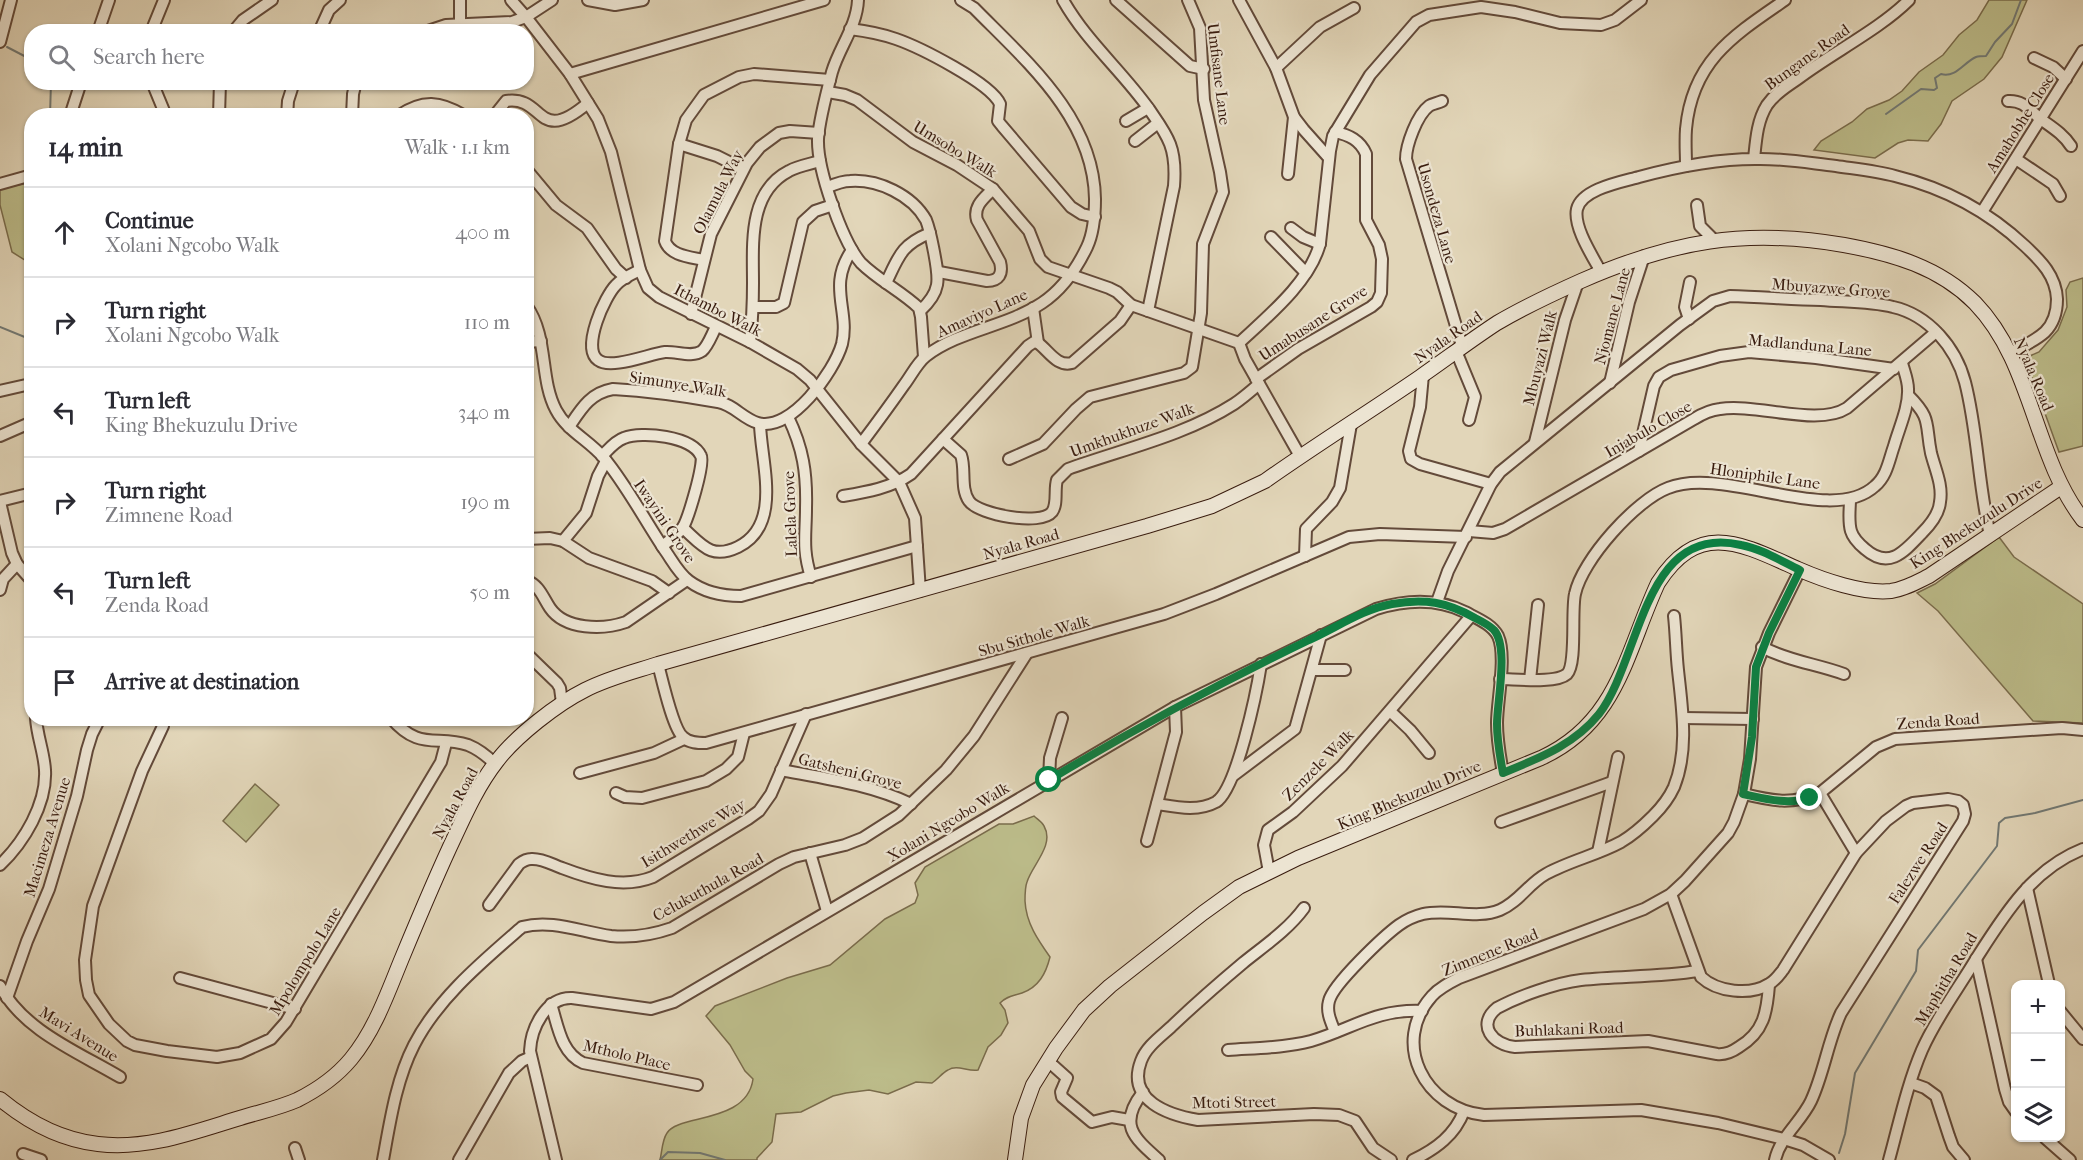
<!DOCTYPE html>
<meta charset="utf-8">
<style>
:root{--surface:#fff;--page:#f2f2f3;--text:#2b2b33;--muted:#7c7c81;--line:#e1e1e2}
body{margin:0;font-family:"IM FELL French Canon",serif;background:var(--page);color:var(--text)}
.controls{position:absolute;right:18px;bottom:18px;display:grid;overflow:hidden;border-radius:12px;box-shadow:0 2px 4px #0004}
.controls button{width:54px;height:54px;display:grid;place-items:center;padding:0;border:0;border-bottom:2px solid var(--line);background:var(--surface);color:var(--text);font:30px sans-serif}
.stop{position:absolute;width:18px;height:18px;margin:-14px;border:4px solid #0b8043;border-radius:50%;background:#fff}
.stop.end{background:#0b8043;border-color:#fff;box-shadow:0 2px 6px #0008}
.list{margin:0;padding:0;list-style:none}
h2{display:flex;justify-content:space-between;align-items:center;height:78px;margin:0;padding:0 24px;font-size:26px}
h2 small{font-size:20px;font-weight:400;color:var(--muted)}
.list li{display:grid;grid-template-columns:39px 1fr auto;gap:18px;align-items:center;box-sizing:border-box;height:90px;padding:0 24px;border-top:2px solid var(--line)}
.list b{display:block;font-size:22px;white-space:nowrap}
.list p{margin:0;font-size:20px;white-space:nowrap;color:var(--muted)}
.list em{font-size:20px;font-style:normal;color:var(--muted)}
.icon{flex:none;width:33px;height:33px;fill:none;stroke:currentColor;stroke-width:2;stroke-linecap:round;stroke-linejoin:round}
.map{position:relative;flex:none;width:2083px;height:1160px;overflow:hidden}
.search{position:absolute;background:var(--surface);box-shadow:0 2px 4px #0004;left:24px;top:24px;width:510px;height:66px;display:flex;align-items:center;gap:15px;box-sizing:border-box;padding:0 21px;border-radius:24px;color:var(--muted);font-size:22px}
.panel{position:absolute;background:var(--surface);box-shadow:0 2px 4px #0004;left:24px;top:108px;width:510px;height:618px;border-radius:24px}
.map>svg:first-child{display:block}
.green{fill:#bcbc8a;stroke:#7a6c4c;stroke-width:1.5}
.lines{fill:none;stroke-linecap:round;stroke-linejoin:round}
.stream{stroke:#727974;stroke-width:2}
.street-casing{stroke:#634a3a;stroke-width:14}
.secondary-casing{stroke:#391c0f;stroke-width:16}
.street{stroke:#ece4d2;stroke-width:10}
.secondary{stroke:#ece4d2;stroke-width:14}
.route{stroke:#0b8043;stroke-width:8}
.labels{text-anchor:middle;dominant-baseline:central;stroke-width:4.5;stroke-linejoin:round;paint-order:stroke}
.street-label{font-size:16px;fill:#391c0f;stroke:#ece4d2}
</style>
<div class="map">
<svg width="2083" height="1160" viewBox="0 0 2083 1160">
<rect width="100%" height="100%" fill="#e2d6b9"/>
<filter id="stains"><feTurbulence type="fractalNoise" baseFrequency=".00333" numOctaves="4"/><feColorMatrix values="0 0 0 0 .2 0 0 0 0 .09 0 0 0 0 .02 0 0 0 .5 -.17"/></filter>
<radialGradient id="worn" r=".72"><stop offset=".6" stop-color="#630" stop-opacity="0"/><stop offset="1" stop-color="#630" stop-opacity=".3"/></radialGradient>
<g class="green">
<path d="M1989 0H2027L2002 57 1984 79 1952 101 1941 124 1928 141 1908 140 1898 143 1875 158 1814 150 1821 141 1852 122 1867 109 1889 100 1902 91 1919 72 1943 55 1959 35 1977 20Z"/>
<path d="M31 182V264L12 252 0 205V189Z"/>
<path d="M2083 278V446L2059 452 2025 358 2039 352 2058 330 2067 307 2066 290 2070 282Z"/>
<path d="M1999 537 2014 557 2083 604V723L2033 721 1938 611 1917 593 1935 584Z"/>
<path d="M255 784 279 805 246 842 223 821Z"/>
<path d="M1034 816C1037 819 1042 822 1044 826 1055 845 1032 865 1027 882 1025 887 1025 896 1025 901 1026 923 1038 940 1050 957 1046 973 1039 987 1022 993 1013 996 1007 996 1000 1003L1005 1010 1008 1023 1001 1035 988 1047 978 1070C968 1072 957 1064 948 1070 942 1073 938 1079 932 1083L916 1082 888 1094 869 1090 846 1093 833 1096 801 1112 776 1114 772 1142 757 1158V1160H660C662 1152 662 1140 667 1133 678 1114 747 1124 753 1079L745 1071 730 1045 706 1016 715 1006 787 978 830 965 885 919 915 903 918 895 915 883 925 867 999 824H1013Z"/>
</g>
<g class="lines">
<g class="stream">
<path d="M7 47 32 60"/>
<path d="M1886 114 1921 89 1934 90 1937 88 1935 78 1941 74C1956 78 1963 63 1976 57 1979 56 1983 56 1986 56L1995 42 2012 24 2021 0"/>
<path d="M50 116 51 82"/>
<path d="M26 171 32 166"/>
<path d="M29 183 32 188"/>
<path d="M0 327 32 340"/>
<path d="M1839 1153 1845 1134 1855 1073 1916 971 1918 950 1997 846 1999 823 2005 818 2035 813 2083 800"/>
<path d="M660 1160 668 1152 700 1153 725 1160"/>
</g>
<g class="street-casing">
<g id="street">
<path d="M460 0V24"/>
<path d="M511 0 526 17 570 74 598 119 611 152 640 270 648 288 659 297 750 342 797 369 810 380 861 444 899 482 915 518 920 591"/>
<path d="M588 0 615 5 643 0"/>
<path d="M858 0C857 26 839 48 832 72 827 91 819 121 818 139 817 169 842 241 861 263 878 280 901 291 919 308L921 317 924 357"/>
<path d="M1063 0C1086 41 1122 71 1149 109 1157 121 1165 131 1170 144 1175 157 1175 173 1174 186L1148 311"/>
<path d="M1116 0 1190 66 1204 69"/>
<path d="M1239 0 1276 68 1294 117 1304 130 1329 158"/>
<path d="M850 29C866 31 882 34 896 39 919 47 991 83 1000 104L998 121 1002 126 1071 207 1082 214 1095 217"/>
<path d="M98 32 109 0"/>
<path d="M151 32 164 0"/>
<path d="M233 32 243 20 272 0"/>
<path d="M319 32 329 10 340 0"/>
<path d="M425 32 446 25 512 22 526 17 552 0"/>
<path d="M0 42 11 0"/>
<path d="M2034 58 2053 67 2066 79"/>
<path d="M1276 68 1320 27 1354 8"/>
<path d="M570 74 824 0"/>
<path d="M152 82 166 116"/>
<path d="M828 92 845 95 857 100 913 142 957 165 993 189 1029 231 1040 259 1048 267 1109 288 1117 292 1131 305 1239 343"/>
<path d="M1442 101C1438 103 1432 104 1429 106 1417 115 1406 145 1406 159L1462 346"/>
<path d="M2008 101C2024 100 2030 111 2042 120 2053 128 2063 134 2071 146"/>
<path d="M70 116 81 82"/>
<path d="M219 116 220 82"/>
<path d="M287 116 288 101 294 82"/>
<path d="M352 116 353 94 356 82"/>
<path d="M398 116C423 99 440 101 465 116"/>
<path d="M494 116 506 101C545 95 536 147 588 103"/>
<path d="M1126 121 1148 108"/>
<path d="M1135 141 1158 123"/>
<path d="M679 144 717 156 743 169"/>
<path d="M1754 159C1756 140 1757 121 1767 105 1775 93 1788 86 1799 78 1832 53 1880 29 1909 0"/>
<path d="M2016 159 2053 184 2060 196"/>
<path d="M1686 166C1686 154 1685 141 1686 129 1692 61 1734 35 1785 0"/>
<path d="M526 169 556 205 587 228 616 269 626 278"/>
<path d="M1288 174 1294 117"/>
<path d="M0 184 32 175"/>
<path d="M828 187C835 184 843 181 850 181 878 179 912 195 926 220 930 230 932 242 934 252 939 279 942 291 920 311"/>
<path d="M1697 205 1700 226 1714 240"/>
<path d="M1982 212 2083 51"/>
<path d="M1291 228 1303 237 1320 244"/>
<path d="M1271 237 1306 273"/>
<path d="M704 260C691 257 670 256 665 241L679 144 686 120 704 95 739 77 754 74 830 80"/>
<path d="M640 270C632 274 622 278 616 285 605 296 581 348 598 360 611 370 649 354 665 352 676 351 692 358 702 351 708 346 712 334 716 327"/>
<path d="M939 272 987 281C999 281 1003 274 1000 262L977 220C973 206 984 198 993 189"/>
<path d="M1601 272C1593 257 1573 227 1577 209 1582 189 1621 182 1639 177 1676 167 1716 159 1755 159 1782 158 1809 163 1836 166 1856 169 1876 171 1895 176 1944 188 1988 211 2025 246 2041 261 2056 276 2057 299 2057 311 2054 323 2045 332 2035 341 2022 347 2010 353"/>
<path d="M886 283C899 256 901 245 930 233"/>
<path d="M526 305C549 337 539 378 556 410 567 431 589 440 604 458 627 486 644 519 664 549 672 560 678 573 689 581 705 593 722 596 741 596L917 546"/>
<path d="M753 307H776L784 303 803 222 815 211 833 205"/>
<path d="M1033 308 1038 343"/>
<path d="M691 314 711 234 747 163 760 147 779 133 790 131 819 133"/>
<path d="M1689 319 1685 307 1690 282"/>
<path d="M526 342 541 341"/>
<path d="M750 342C752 323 753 303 753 283 753 244 748 192 789 171 798 166 810 164 820 161"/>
<path d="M1239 343C1267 317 1311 281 1320 243L1330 151 1333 136 1370 75 1416 22 1429 15 1481 7 1515 12 1560 23 1601 25 1615 20 1641 0"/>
<path d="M1239 343 1245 359 1300 456"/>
<path d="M1456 351 1475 397 1469 420"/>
<path d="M1423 375 1420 407 1409 451 1411 459 1420 464 1491 484"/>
<path d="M1256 379 1298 349 1371 307 1377 302 1381 293 1382 259 1379 245 1366 220V154C1360 140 1349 135 1335 132"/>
<path d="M1610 383 1629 302 1644 256"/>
<path d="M0 391 26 385"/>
<path d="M788 417C803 448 807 473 806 508 806 535 802 549 811 577"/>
<path d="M569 427C581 409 590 393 613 389 647 391 684 396 718 402 733 404 743 419 758 423 791 432 834 372 842 344 850 310 827 286 852 250"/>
<path d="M0 436 32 422"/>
<path d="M943 439 961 455C966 469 960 488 969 501 979 515 1041 526 1052 512 1058 504 1054 489 1057 480L1068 469C1123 449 1184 436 1234 404 1243 398 1251 391 1259 384"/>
<path d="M1535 442 1565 320 1578 282"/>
<path d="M861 444C876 424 890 405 904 385 911 376 917 363 926 356 960 330 1006 327 1042 303 1063 289 1076 270 1087 247 1094 232 1095 216 1095 199 1094 118 1026 61 974 8L961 0"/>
<path d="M1639 451 1654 386 1659 377 1671 370 1720 356 1749 352 1816 358 1894 369"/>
<path d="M602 456C608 450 615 441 624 438 642 431 692 436 701 456 705 463 688 519 683 527 679 534 669 541 662 546"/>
<path d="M1009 459 1043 444 1076 409 1090 397 1184 373 1192 367 1201 313 1203 244 1223 192 1220 172 1204 100 1200 28 1188 0"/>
<path d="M843 496C867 492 891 488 911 474L1028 346 1034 342 1038 343C1049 351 1057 367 1072 363L1120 321 1131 305"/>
<path d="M1850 499C1850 509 1848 521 1851 531 1853 538 1859 544 1865 549 1889 570 1904 552 1922 533 1930 525 1939 514 1940 502 1943 485 1935 469 1931 453 1925 423 1932 419 1908 395"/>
<path d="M0 501 32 493"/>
<path d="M0 502 12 553 17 564 32 581"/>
<path d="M683 528C702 545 711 560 738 547 783 525 761 463 760 424"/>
<path d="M1469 531 1493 533 1505 529 1694 419C1702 414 1710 410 1720 409 1756 403 1818 427 1847 408L1936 332"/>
<path d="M526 539 550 538 563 541 589 558 652 581 669 593"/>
<path d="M563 541 586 513 598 476 606 461"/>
<path d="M1305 556 1306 529 1332 502 1340 488 1351 424"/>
<path d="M1800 570 1769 633 1756 667 1750 759 1744 794 1734 822 1728 833 1685 881 1671 894 1644 909 1459 978C1449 983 1439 988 1432 996 1390 1043 1425 1109 1484 1115L1641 1110 1718 1123 1784 1139 1803 1145 1829 1160"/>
<path d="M526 580C540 586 542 596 550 608 565 630 603 630 626 622L687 580"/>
<path d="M0 590 3 579 17 564"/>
<path d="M1437 602 1448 571 1491 484 1500 472 1680 325 1713 301 1730 296C1760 297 1790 299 1821 300 1844 302 1870 301 1893 307 1929 315 1956 348 1965 382 1978 432 1978 485 1990 535"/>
<path d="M1762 647C1788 661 1817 664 1844 674"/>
<path d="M526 653 557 683 560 688 562 703"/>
<path d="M658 664C662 679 673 729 683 737 689 743 698 743 706 743L1164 614 1216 594 1349 537 1380 534 1466 537"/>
<path d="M1312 670H1345"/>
<path d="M1500 679C1515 679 1556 684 1567 674 1577 664 1571 611 1575 594 1582 560 1636 500 1668 488 1724 465 1831 527 1875 486 1887 476 1889 460 1894 446 1899 428 1909 407 1908 389 1908 380 1904 371 1902 363"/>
<path d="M1530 680 1538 605"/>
<path d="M1390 711 1410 730 1429 753"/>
<path d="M163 718V726L142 771 93 906 85 960 86 980 89 995 109 1024 127 1041 135 1045 167 1051 217 1057 240 1053 271 1039 286 1022 441 762 446 743"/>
<path d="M391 718C419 751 436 735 468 745 478 749 487 756 495 764"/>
<path d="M1683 718 1753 719"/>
<path d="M781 770C823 778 873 785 911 804"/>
<path d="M580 773 654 753 684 739"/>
<path d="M1234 775 1295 729 1321 635"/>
<path d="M1049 780 1050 758 1062 718"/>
<path d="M616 793 625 797 642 798 706 781 726 769 738 757 744 733"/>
<path d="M1820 793 1856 853"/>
<path d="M1744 794C1773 801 1791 805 1820 793L1876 747 1895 739 2062 728 2083 730"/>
<path d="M1157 804C1176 807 1198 812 1216 802 1237 789 1257 690 1261 664"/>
<path d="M1501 822 1612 782"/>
<path d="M1147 841 1176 732 1175 707"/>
<path d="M1598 852 1618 757"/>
<path d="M810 853 827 911"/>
<path d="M0 865C24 842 47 804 45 770 44 752 37 736 36 718"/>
<path d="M1269 872 1264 845 1268 830 1293 812 1342 766 1471 616"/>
<path d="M2027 888 2049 984"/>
<path d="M1671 894 1701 977C1717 992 1750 996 1769 984 1775 981 1779 975 1783 970L1856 853 1886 821 1906 806 1913 803 1948 799 1958 801 1963 805 1965 814 1963 821 1841 1013C1828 1041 1824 1073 1811 1101 1801 1122 1780 1137 1775 1160"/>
<path d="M489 905 519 864C523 861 527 859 531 859 542 858 553 865 562 868 591 879 623 889 653 877L748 819 759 811 771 794 806 714"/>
<path d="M1304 908C1288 930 1264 946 1243 963 1218 984 1194 1005 1171 1027 1160 1037 1146 1047 1141 1061 1126 1101 1169 1115 1198 1120L1314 1114 1339 1115 1355 1121 1373 1148 1391 1160"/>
<path d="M1976 959 2005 1089 2009 1102 2016 1112"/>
<path d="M1698 971C1659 977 1620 976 1581 980 1556 983 1519 996 1497 1008 1476 1025 1493 1045 1515 1047L1648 1041 1717 1054C1726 1055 1732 1052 1739 1047 1764 1032 1767 1012 1769 985"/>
<path d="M180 978 295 1009"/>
<path d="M0 986C24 1031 78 1052 120 1077"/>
<path d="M7 998 27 941 49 889 77 796 87 750 92 734 100 718"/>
<path d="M551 1004C558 1026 561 1053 583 1063L697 1085"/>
<path d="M2060 1011 2083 1039"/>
<path d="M1335 1032C1331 1022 1326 1012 1329 1001 1333 984 1384 936 1399 925 1406 920 1415 916 1423 914 1448 908 1476 920 1500 910 1519 902 1528 884 1546 874 1569 861 1597 855 1621 842 1633 835 1643 826 1653 816 1661 808 1669 798 1674 787 1689 750 1682 708 1678 670 1676 652 1676 634 1674 616"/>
<path d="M1228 1050C1255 1048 1285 1048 1311 1041 1352 1029 1375 1009 1422 1011"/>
<path d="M1048 1061 1067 1078 1061 1092 1062 1097 1092 1122 1112 1117 1129 1120"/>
<path d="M1911 1083 1925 1088 1936 1096 1949 1136 1953 1147 1964 1160"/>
<path d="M1143 1092C1118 1124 1133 1137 1159 1160"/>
<path d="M2045 1138 2070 1160"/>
<path d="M295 1148 299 1160"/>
<path d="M23 1154 41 1160"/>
<path d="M383 1160C390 1122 396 1080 414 1045 438 998 483 961 522 927 552 919 581 932 611 936 632 938 652 935 672 928L779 864 794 857 845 845 863 838 899 815 946 770 974 736 1027 653"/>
<path d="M459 1160 509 1073 522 1061 531 1057"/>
<path d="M556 1160 530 1051C531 1028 546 997 572 998L651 1009 674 1002 1175 707 1376 609C1405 600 1437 598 1465 612 1476 618 1492 624 1498 636 1507 656 1497 701 1497 723 1497 740 1500 757 1503 773"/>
<path d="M1413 1160C1436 1149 1455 1135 1464 1111"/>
<path d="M1889 1160C1899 1124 1907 1085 1922 1050 1936 1018 1958 989 1976 959 2004 915 2032 869 2083 849"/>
</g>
</g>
<g class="secondary-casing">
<g id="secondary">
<path d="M0 1099C28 1122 61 1140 98 1144 147 1150 194 1132 240 1118 259 1112 279 1108 297 1100 317 1090 336 1077 351 1059 375 1030 388 992 402 958 419 917 436 876 455 836 467 810 479 784 497 761 516 736 557 704 585 690 608 678 633 672 658 664L1147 526 1212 506 1265 481C1316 445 1369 412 1420 377 1446 359 1471 340 1497 323 1524 307 1552 294 1581 281 1672 241 1745 228 1844 245 1893 254 1939 267 1975 303 2033 363 2033 455 2083 520"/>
<path d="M1015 1160 1021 1118 1033 1085 1056 1048 1084 1010 1110 986 1203 913 1239 887 1298 858 1541 758C1618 723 1626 652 1658 583 1699 519 1742 544 1798 569 1823 580 1863 594 1891 591 1905 589 1917 582 1929 576L2061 487"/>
</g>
</g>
<use href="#street" class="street"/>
<use href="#secondary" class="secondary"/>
</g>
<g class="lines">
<path class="route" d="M1049 780C1134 729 1220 683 1309 640 1336 628 1363 609 1392 604 1424 598 1447 602 1475 618 1481 621 1489 625 1494 630 1509 647 1497 702 1497 724 1497 741 1500 757 1503 773 1539 758 1574 745 1599 714 1641 660 1643 522 1741 545 1762 549 1781 561 1800 570L1769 633 1756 667 1752 737 1743 794C1766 799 1788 805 1810 798"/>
</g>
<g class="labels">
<g class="street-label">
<text transform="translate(1807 57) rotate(-36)">Bungane Road</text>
<text transform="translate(1219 74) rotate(83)">Umfisane Lane</text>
<text transform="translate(2020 123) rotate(-58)">Amahobhe Close</text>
<text transform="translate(955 149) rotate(31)">Umsobo Walk</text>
<text transform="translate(718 192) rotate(-63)">Olamula Way</text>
<text transform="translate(1437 213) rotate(74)">Usondeza Lane</text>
<text transform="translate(1831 288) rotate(4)">Mbuyazwe Grove</text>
<text transform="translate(718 310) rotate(27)">Ithambo Walk</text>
<text transform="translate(982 313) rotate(-24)">Amaviyo Lane</text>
<text transform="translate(1612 316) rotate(-75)">Njomane Lane</text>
<text transform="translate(1313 323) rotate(-33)">Umabusane Grove</text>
<text transform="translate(1448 337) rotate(-35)">Nyala Road</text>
<text transform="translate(1810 345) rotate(5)">Madlanduna Lane</text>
<text transform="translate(1540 358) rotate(-76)">Mbuyazi Walk</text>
<text transform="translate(2034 374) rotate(67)">Nyala Road</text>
<text transform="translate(678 384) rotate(9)">Simunye Walk</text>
<text transform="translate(1648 429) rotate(-30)">Injabulo Close</text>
<text transform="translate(1132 430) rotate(-20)">Umkhukhuze Walk</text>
<text transform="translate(1765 476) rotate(8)">Hloniphile Lane</text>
<text transform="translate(790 514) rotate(-92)">Lalela Grove</text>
<text transform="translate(665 521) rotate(56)">Iwayini Grove</text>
<text transform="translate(1976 523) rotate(-33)">King Bhekuzulu Drive</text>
<text transform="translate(1021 544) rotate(-16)">Nyala Road</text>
<text transform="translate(1034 636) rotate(-16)">Sbu Sithole Walk</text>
<text transform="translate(1938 721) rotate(-4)">Zenda Road</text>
<text transform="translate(1318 765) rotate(-45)">Zenzele Walk</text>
<text transform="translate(850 771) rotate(14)">Gatsheni Grove</text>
<text transform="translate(1409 795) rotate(-23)">King Bhekuzulu Drive</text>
<text transform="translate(455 803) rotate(-62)">Nyala Road</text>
<text transform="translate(948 822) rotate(-31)">Xolani Ngcobo Walk</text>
<text transform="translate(693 833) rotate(-31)">Isithwethwe Way</text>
<text transform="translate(47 837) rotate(-73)">Macimeza Avenue</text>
<text transform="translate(1918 863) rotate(-57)">Falezwe Road</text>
<text transform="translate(708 887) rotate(-29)">Celukuthula Road</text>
<text transform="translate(1490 952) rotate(-22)">Zimnene Road</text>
<text transform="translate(305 961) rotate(-59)">Mpolompolo Lane</text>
<text transform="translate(1946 979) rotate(-59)">Maphitha Road</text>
<text transform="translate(1569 1029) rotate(-2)">Buhlakani Road</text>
<text transform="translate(79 1034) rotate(32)">Mavi Avenue</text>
<text transform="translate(627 1055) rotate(13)">Mtholo Place</text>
<text transform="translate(1234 1102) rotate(-1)">Mtoti Street</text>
</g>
</g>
<rect width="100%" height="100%" filter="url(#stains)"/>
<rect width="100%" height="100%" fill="url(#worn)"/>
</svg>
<div class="controls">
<button>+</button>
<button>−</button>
<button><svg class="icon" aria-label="layers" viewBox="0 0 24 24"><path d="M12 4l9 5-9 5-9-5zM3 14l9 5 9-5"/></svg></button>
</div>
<div class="stop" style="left:1049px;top:780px"></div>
<div class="stop end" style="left:1810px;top:798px"></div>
<div class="search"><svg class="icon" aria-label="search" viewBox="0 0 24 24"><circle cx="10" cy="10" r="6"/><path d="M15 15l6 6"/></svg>Search here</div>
<section class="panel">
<h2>14 min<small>Walk · 1.1 km</small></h2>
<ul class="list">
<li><svg class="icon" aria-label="ahead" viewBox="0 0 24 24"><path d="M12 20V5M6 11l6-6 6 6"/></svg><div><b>Continue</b><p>Xolani Ngcobo Walk</p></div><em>400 m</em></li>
<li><svg class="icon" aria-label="right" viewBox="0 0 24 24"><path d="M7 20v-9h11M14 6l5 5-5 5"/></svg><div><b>Turn right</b><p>Xolani Ngcobo Walk</p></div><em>110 m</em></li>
<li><svg class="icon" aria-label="left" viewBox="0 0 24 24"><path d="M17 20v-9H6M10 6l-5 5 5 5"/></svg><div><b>Turn left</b><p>King Bhekuzulu Drive</p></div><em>340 m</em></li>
<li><svg class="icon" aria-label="right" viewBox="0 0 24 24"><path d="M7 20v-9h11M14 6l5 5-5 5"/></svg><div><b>Turn right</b><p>Zimnene Road</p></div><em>190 m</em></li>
<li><svg class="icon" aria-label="left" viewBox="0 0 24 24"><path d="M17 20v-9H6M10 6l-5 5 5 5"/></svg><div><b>Turn left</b><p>Zenda Road</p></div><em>50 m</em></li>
<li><svg class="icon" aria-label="arrive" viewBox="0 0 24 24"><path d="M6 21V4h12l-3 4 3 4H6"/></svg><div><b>Arrive at destination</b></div></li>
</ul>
</section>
</div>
